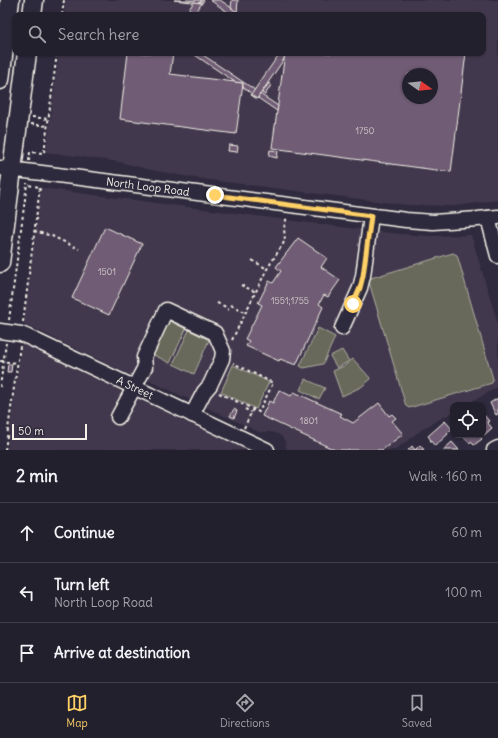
<!DOCTYPE html>
<meta charset="utf-8">
<style>
:root{--surface:#23202e;--page:#2f2d3a;--text:#f1f3f6;--muted:#a3a3aa;--line:#403e4a;--accent:#ffd166}
body{margin:0;font-family:Delius,sans-serif;background:var(--page);color:var(--text)}
.controls{position:absolute;right:12px;bottom:12px;display:grid;overflow:hidden;border-radius:8px;box-shadow:0 1px 3px #0004}
.controls button{width:36px;height:36px;display:grid;place-items:center;padding:0;border:0;border-bottom:1px solid var(--line);background:var(--surface);color:var(--text);font:20px sans-serif}
.compass{position:absolute;left:402px;top:68px;width:36px;height:36px;border-radius:50%;background:var(--surface);box-shadow:0 1px 3px #0004;rotate:104deg}
.scale{position:absolute;left:12px;bottom:10px;width:75px;box-sizing:border-box;padding-left:4px;border:2px solid #f4f1e8;border-top:0;font-size:11px;line-height:14px;white-space:nowrap;color:#f4f1e8;-webkit-text-stroke:3px #2f2a3d;paint-order:stroke}
.stop{position:absolute;width:12px;height:12px;margin:-9px;border:3px solid #ffd166;border-radius:50%;background:#fff}
.stop.end{background:#ffd166;border-color:#fff;box-shadow:0 1px 4px #0008}
.list{margin:0;padding:0;list-style:none}
h2{display:flex;justify-content:space-between;align-items:center;height:52px;margin:0;padding:0 16px;font-size:17px}
h2 small{font-size:13px;font-weight:400;color:var(--muted)}
.list li{display:grid;grid-template-columns:26px 1fr auto;gap:12px;align-items:center;box-sizing:border-box;height:60px;padding:0 16px;border-top:1px solid var(--line)}
.list b{display:block;font-size:15px;white-space:nowrap}
.list p{margin:0;font-size:13px;white-space:nowrap;color:var(--muted)}
.list em{font-size:13px;font-style:normal;color:var(--muted)}
.icon{flex:none;width:22px;height:22px;fill:none;stroke:currentColor;stroke-width:2;stroke-linecap:round;stroke-linejoin:round}
.map{position:relative;flex:none;width:498px;height:450px;overflow:hidden}
.search{position:absolute;background:var(--surface);box-shadow:0 1px 3px #0004;left:12px;right:12px;top:12px;height:44px;display:flex;align-items:center;gap:10px;box-sizing:border-box;padding:0 14px;border-radius:8px;color:var(--muted);font-size:15px}
.sheet{height:232px;background:var(--surface)}
nav{display:flex;justify-content:space-around;align-items:center;box-sizing:border-box;height:56px;border-top:1px solid var(--line);background:var(--surface);font-size:11px;color:var(--muted)}
nav a{display:grid;justify-items:center;gap:2px}
nav .on{color:var(--accent)}
.map>svg:first-child{display:block}
.built{fill:#42394e;fill-rule:evenodd}
.green{fill:#68695a;stroke:#aeada1}
.building{fill:#6f5c75;stroke:#f4f1e8;fill-rule:evenodd}
.lines{fill:none;stroke-linecap:round;stroke-linejoin:round}
.minor-casing{stroke:#f4f1e8;stroke-width:17}
.major-casing{stroke:#f4f1e8;stroke-width:21}
.path{stroke:#f4f1e8;stroke-width:2;stroke-dasharray:3 3;stroke-linecap:butt}
.minor{stroke:#2f2a3d;stroke-width:14}
.major{stroke:#2f2a3d;stroke-width:18}
.route{stroke:#ffd166;stroke-width:5}
.labels{text-anchor:middle;dominant-baseline:central;stroke-width:3;stroke-linejoin:round;paint-order:stroke}
.number-label{font-size:9px;fill:#d3cccb}
.street-label{font-size:11px;fill:#f4f1e8;stroke:#2f2a3d}
</style>
<div class="map">
<svg width="498" height="450" viewBox="0 0 498 450">
<rect width="100%" height="100%" fill="#2f2a3d"/>
<filter id="ink" filterUnits="userSpaceOnUse"><feTurbulence type="fractalNoise" baseFrequency=".025" numOctaves="2"/><feDisplacementMap in="SourceGraphic" scale="8" xChannelSelector="R" yChannelSelector="G"/><feConvolveMatrix kernelMatrix="1 2 1 2 8 2 1 2 1" color-interpolation-filters="sRGB"/></filter>
<g filter="url(#ink)">
<g class="built">
<path d="M66 0H498V200L456 206 407 205 195 178 151 170 120 162 46 152 59 53H483V15H64ZM408 74H432V98H408Z"/>
<path d="M41 188 365 230 400 234 432 236 471 235 498 324V387L465 405H453V412L424 428 395 450H287L285 441 282 437 278 434 272 432H259L135 374 132 376 31 327 25 326 24 320Z"/>
<path d="M23 344 112 387 247 450H7L21 348Z"/>
</g>
<g class="green">
<path d="M453 253 457 255 493 379 492 383 409 408 406 406 369 282 371 278Z"/>
<path d="M166 319 186 329 170 363 150 353Z"/>
<path d="M318 328 335 337 323 364 304 368 300 366Z"/>
<path d="M189 330 209 340 194 374 173 364Z"/>
<path d="M342 350 349 361 337 368 330 356Z"/>
<path d="M353 359 371 379 361 387 342 396 333 371 344 366Z"/>
<path d="M233 365 269 382 256 409 221 392Z"/>
<path d="M305 379 325 388 319 399 300 390Z"/>
</g>
<g class="building">
<path d="M174 0H201V3Z"/>
<path d="M201 0H204L194 15H185L194 2 201 3Z"/>
<path d="M210 0H220L242 15H232Z"/>
<path d="M232 0H238L237 12 231 8Z"/>
<path d="M128 53H173L170 74 243 83 236 134 120 119Z"/>
<path d="M192 53H200L255 90 252 94 243 87V83L235 82Z"/>
<path d="M280 53H285L284 59 257 99 251 95Z"/>
<path d="M285 53H466L451 172 272 148ZM408 74H432V98H408Z"/>
<path d="M269 83 271 85 265 95 262 93Z"/>
<path d="M260 94 278 106 277 111 258 98Z"/>
<path d="M229 145 238 146 237 152 228 151Z"/>
<path d="M270 150 278 151 277 158 269 156Z"/>
<path d="M105 227 142 244 109 315 72 298Z"/>
<path d="M298 238 327 258 321 267 340 280 328 297 324 295 319 304 323 307 296 365 280 359 279 361 246 346 249 341 245 339 262 305 258 303 269 281 273 283 281 271 276 267Z"/>
<path d="M8 364H12L11 372H7Z"/>
<path d="M279 390 291 396 294 392 342 414 340 416 353 423 379 403 389 416 392 414 396 418 392 421 403 434 382 450H335L262 416 269 401 273 403Z"/>
<path d="M498 398V414L496 415 490 403Z"/>
<path d="M234 409 237 411 234 418 230 416Z"/>
<path d="M483 414 489 421 487 422 492 428 484 435 483 434Z"/>
<path d="M445 421 452 429 447 433 448 434 435 446 430 440H431L428 436Z"/>
<path d="M462 435H479L482 439 474 445 471 442 469 443Z"/>
<path d="M452 442 459 450H443Z"/>
<path d="M420 445 424 450H408L412 446 415 450Z"/>
</g>
<g class="lines">
<g class="minor-casing">
<g id="minor">
<path id="s1" d="M0 168 42 173 406 220 433 222 478 219 498 217"/>
<path d="M488 218 498 256"/>
<path d="M342 328 360 288 363 276 371 216"/>
<path id="s2" d="M0 331 21 334 28 337 267 450"/>
<path d="M118 417 130 395 145 367 144 357 166 310 215 333 223 351 222 359 210 385 204 392 192 415"/>
<path d="M494 450 498 448"/>
</g>
</g>
<g class="major-casing">
<g id="major">
<path d="M32 15 34 0"/>
<path d="M0 80 10 0"/>
<path d="M0 263 27 53"/>
</g>
</g>
<g class="path">
<path d="M62 15 64 0"/>
<path d="M32 117 49 119"/>
<path d="M31 124 48 126"/>
<path d="M29 161 30 152 44 153 57 53"/>
<path d="M34 231 52 236 79 249"/>
<path d="M252 260 267 269"/>
<path d="M241 285 256 292"/>
<path d="M217 303 224 306 229 310"/>
<path d="M231 305 245 312"/>
<path d="M9 320 27 184"/>
<path d="M23 322 40 187 27 185V183"/>
<path d="M232 340 267 269 283 244 285 240 284 228 287 216"/>
<path d="M0 361 17 363"/>
<path d="M0 387 6 343"/>
<path d="M219 393 259 412 273 383 233 363"/>
<path d="M245 409 251 412"/>
<path d="M244 428 253 409"/>
<path d="M5 450 20 346"/>
</g>
<use href="#minor" class="minor"/>
<use href="#major" class="major"/>
</g>
</g>
<g class="lines" filter="url(#ink)">
<path class="route" d="M215 195 371 216 363 276 360 288 353 304"/>
</g>
<g class="labels">
<g class="number-label">
<text x="365" y="130">1750</text>
<text x="107" y="271">1501</text>
<text x="290" y="300">1551;1755</text>
<text x="309" y="420">1801</text>
</g>
<g class="street-label">
<text stroke="none"><textPath href="#s1" startOffset="149">North Loop Road</textPath></text>
<text stroke="none"><textPath href="#s2" startOffset="147">A Street</textPath></text>
</g>
</g>
</svg>
<div class="controls">
<button><svg class="icon" aria-label="locate" viewBox="0 0 24 24"><circle cx="12" cy="12" r="6"/><path d="M12 2v4M12 18v4M2 12h4M18 12h4"/></svg></button>
</div>
<svg class="compass" viewBox="-18 -18 36 36"><path d="M0-13l5 13h-10z" fill="#e53935"/><path d="M0 13l5-13h-10z" fill="#a3a3aa"/></svg>
<div class="scale">50 m</div>
<div class="stop" style="left:353px;top:304px"></div>
<div class="stop end" style="left:215px;top:195px"></div>
<div class="search"><svg class="icon" aria-label="search" viewBox="0 0 24 24"><circle cx="10" cy="10" r="6"/><path d="M15 15l6 6"/></svg>Search here</div>
</div>
<section class="sheet">
<h2>2 min<small>Walk · 160 m</small></h2>
<ul class="list">
<li><svg class="icon" aria-label="ahead" viewBox="0 0 24 24"><path d="M12 20V5M6 11l6-6 6 6"/></svg><div><b>Continue</b></div><em>60 m</em></li>
<li><svg class="icon" aria-label="left" viewBox="0 0 24 24"><path d="M17 20v-9H6M10 6l-5 5 5 5"/></svg><div><b>Turn left</b><p>North Loop Road</p></div><em>100 m</em></li>
<li><svg class="icon" aria-label="arrive" viewBox="0 0 24 24"><path d="M6 21V4h12l-3 4 3 4H6"/></svg><div><b>Arrive at destination</b></div></li>
</ul>
</section>
<nav>
<a class="on"><svg class="icon" aria-label="map" viewBox="0 0 24 24"><path d="M3 6l6-2 6 2 6-2v14l-6 2-6-2-6 2zM9 4v14M15 6v14"/></svg>Map</a>
<a><svg class="icon" aria-label="directions" viewBox="0 0 24 24"><path d="M12 3l9 9-9 9-9-9zM9 14v-3h6M13 9l2 2-2 2"/></svg>Directions</a>
<a><svg class="icon" aria-label="saved" viewBox="0 0 24 24"><path d="M7 4h10v16l-5-4-5 4z"/></svg>Saved</a>
</nav>
